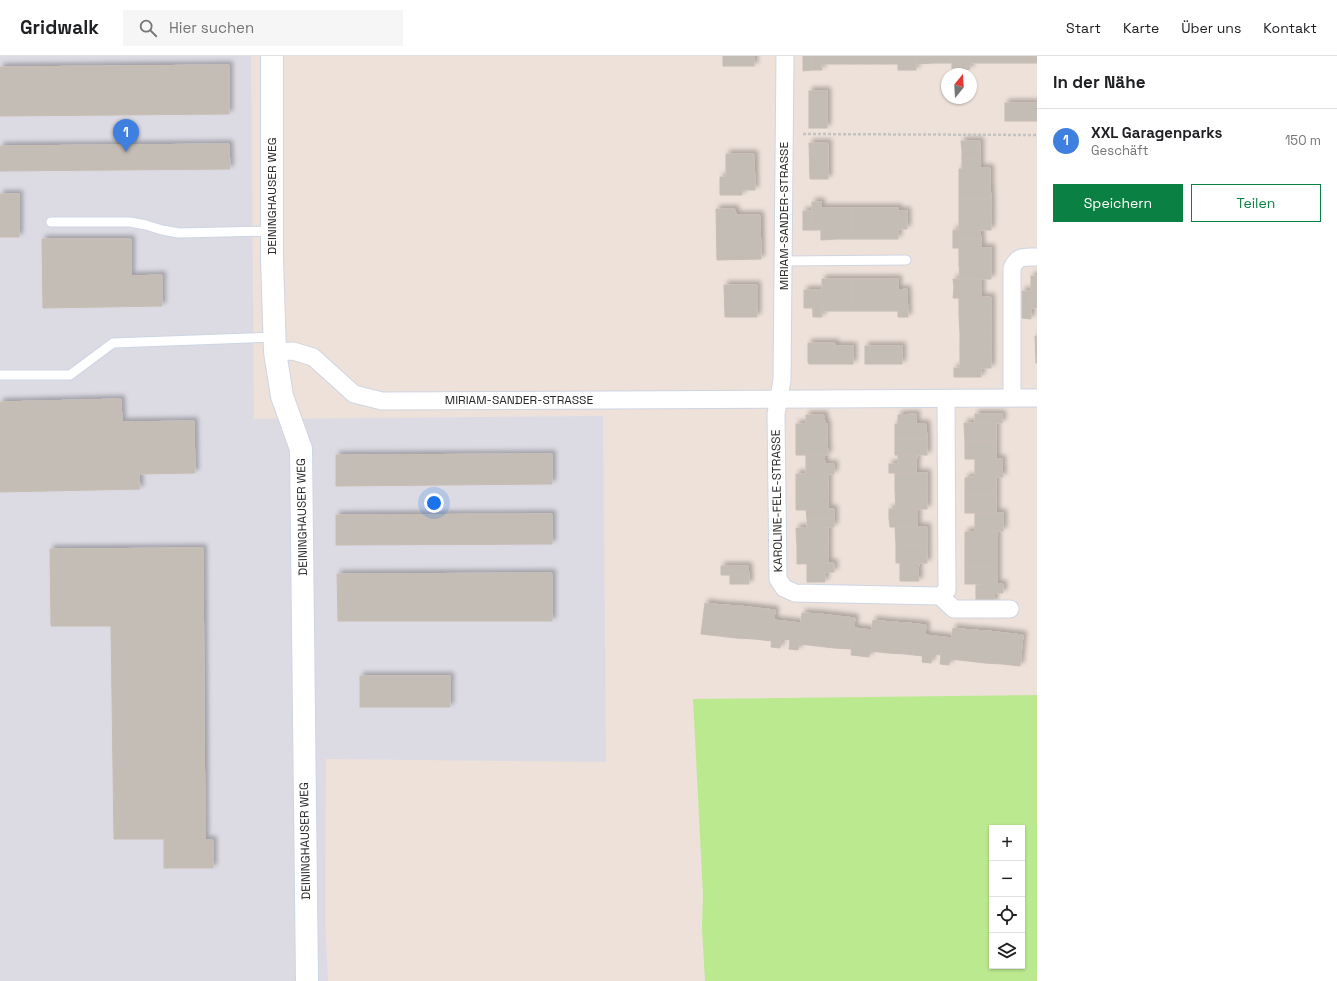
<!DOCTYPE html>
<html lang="de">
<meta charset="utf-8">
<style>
:root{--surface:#fff;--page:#f6f6f6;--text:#202124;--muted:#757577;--line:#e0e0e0;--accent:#0b8043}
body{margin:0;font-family:"Space Grotesk",sans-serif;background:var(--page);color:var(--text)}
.controls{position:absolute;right:12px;bottom:12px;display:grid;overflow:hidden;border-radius:0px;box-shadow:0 1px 3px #0004}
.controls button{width:36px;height:36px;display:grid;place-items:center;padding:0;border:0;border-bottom:1px solid var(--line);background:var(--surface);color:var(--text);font:20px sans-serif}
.compass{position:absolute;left:941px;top:12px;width:36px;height:36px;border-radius:50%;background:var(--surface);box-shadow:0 1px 3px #0004;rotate:18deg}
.you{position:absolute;left:434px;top:447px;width:14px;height:14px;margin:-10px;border:3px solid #fff;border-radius:50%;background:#1a73e8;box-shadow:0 0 0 6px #1a73e833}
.badge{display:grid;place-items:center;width:26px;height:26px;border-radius:50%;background:var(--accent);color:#fff;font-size:13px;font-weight:700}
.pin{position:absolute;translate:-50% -33px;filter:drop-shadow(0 1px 2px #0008)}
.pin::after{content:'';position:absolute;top:21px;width:14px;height:12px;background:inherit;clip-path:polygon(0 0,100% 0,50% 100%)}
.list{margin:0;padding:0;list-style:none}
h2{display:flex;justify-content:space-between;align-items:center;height:52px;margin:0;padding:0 16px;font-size:17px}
h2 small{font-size:13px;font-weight:400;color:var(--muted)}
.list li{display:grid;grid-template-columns:26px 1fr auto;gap:12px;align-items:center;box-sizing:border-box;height:64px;padding:0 16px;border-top:1px solid var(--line)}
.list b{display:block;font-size:15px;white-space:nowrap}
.list p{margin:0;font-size:13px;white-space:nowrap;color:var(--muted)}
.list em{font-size:13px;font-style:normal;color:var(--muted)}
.actions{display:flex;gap:8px;padding:12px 16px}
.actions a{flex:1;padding:9px 0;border:1px solid var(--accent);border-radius:0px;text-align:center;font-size:14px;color:var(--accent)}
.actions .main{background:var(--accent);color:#fff}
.icon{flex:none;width:22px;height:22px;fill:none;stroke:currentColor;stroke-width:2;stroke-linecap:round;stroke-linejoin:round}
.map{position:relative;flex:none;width:1037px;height:925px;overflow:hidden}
header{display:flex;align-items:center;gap:24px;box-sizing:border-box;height:56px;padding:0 20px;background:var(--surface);border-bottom:1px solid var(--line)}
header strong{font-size:19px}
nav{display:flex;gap:22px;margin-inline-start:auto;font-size:14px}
.search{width:280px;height:36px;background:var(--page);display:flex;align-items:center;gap:10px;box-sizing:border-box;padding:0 14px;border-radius:0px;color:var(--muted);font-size:15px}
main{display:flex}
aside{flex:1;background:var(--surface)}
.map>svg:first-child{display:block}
.industrial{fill:#dcdbe4}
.green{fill:#bbe98f;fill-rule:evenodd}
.building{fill:#c4bdb5;stroke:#c8bdb3;filter:url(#shadow)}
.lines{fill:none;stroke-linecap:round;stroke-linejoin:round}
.lane-casing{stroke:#ced5e4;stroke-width:11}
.street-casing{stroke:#ced5e4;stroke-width:19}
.secondary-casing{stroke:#ced5e4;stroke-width:24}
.path{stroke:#c3c3c3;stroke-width:2.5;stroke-dasharray:3 2;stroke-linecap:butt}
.lane{stroke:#fff;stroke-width:9}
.street{stroke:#fff;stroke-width:17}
.secondary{stroke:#fff;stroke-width:22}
.labels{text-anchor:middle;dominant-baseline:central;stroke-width:4;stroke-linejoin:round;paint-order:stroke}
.street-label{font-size:12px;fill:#292929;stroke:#fff}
</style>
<header>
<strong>Gridwalk</strong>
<div class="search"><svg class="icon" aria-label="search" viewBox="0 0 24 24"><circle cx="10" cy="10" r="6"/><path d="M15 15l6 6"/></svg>Hier suchen</div>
<nav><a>Start</a><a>Karte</a><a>Über uns</a><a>Kontakt</a></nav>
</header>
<main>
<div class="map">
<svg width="1037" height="925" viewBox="0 0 1037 925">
<defs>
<filter id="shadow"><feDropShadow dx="3.5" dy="-3.5" stdDeviation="2" flood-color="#0004"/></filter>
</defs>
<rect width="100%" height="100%" fill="#ede1d9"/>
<path class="industrial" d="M0 0H251L254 363 603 360 606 706 326 703 325 862 328 925H0Z"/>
<path class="green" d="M1037 639V925H705L702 872 703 839 693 643ZM992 772H1022V910H992Z"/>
<g class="building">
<rect x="723" y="0" width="31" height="10"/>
<path d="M803 0H812V14L803 15Z"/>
<path d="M812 0H821L822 14H812Z"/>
<path d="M821 0H837V8H822Z"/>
<rect x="837" y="0" width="15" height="8"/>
<rect x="852" y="0" width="15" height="8"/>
<rect x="867" y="0" width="15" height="8"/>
<rect x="882" y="0" width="16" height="8"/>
<rect x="898" y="0" width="9" height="14"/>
<rect x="907" y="0" width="9" height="14"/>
<path d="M916 0H934V7L916 8Z"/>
<rect x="934" y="0" width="18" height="7"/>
<rect x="952" y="0" width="9" height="14"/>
<path d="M961 0H970V13L961 14Z"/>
<rect x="970" y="0" width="18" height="7"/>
<rect x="988" y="0" width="17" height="7"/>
<path d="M1005 0H1022L1023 7H1005Z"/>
<path d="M1022 0H1037V7H1023Z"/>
<path d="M229 9V58L0 60V11Z"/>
<rect x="809" y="35" width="18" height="37"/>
<rect x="1005" y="47" width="32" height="18"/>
<path d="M961 85H980V94H962Z"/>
<path d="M809 87H828V123H810Z"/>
<path d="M229 88 230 113 0 115V90Z"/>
<rect x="962" y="94" width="18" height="9"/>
<path d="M726 98H754L755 134H742V139H720V121H726Z"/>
<rect x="962" y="103" width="18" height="10"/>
<path d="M990 112V128H959V113Z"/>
<path d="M959 128H990L991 143H959Z"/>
<rect x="0" y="138" width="19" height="43"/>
<rect x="959" y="143" width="32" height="15"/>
<rect x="812" y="146" width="9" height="28"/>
<path d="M821 152H837V183L821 184Z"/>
<rect x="837" y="152" width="15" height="31"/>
<rect x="852" y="152" width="15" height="31"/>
<rect x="867" y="152" width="15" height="31"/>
<rect x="882" y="152" width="16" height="31"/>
<path d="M716 153H735L736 159H760L761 203 717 204Z"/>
<rect x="803" y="155" width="9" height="19"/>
<rect x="898" y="155" width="9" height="18"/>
<rect x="959" y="158" width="32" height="16"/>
<path d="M953 174H980L981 183H953Z"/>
<path d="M42 183H131V220L162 219V250L43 252Z"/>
<rect x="953" y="183" width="28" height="9"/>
<rect x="959" y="192" width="32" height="16"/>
<path d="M959 208H991V223H960Z"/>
<rect x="1031" y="220" width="6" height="32"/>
<path d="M822 223H837L838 255H822Z"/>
<path d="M837 223H852V255H838Z"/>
<path d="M852 223H867L868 255H852Z"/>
<path d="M867 223H883V255H868Z"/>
<rect x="883" y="223" width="15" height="32"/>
<path d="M953 223H981V232H954Z"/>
<path d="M724 229H757V261H725Z"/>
<path d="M954 232H981V242H953Z"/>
<path d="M907 233 908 261H898V234Z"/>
<path d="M804 234H812L813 252H804Z"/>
<path d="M812 234H822V261H813Z"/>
<path d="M1022 235H1031V263L1022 262Z"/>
<path d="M991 241V259H959V242Z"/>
<path d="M959 259H991V277H960Z"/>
<rect x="960" y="277" width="31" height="17"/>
<path d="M1035 280H1037V307H1036Z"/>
<path d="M808 287H835V308H809L808 306Z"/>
<rect x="835" y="290" width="18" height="18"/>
<rect x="865" y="290" width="37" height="18"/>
<rect x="960" y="294" width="31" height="18"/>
<rect x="954" y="312" width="27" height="9"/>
<path d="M121 343 122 366 194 365 195 417 139 418 140 433 0 436V346Z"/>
<path d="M916 358V368H898V359Z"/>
<rect x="975" y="358" width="27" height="9"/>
<path d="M806 359H824L825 368H806Z"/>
<path d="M964 367H996V385H965Z"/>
<rect x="796" y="368" width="31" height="16"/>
<path d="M895 368H926L927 383H895Z"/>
<rect x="895" y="383" width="32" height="16"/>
<path d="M796 384H827L828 399H796Z"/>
<rect x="965" y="385" width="31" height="18"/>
<path d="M552 398V428L336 430V399Z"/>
<path d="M806 399H824L825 408 806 409Z"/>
<path d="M898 399H917L916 408H898Z"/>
<rect x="975" y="403" width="27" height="9"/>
<path d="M834 408V418H806V409Z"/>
<rect x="889" y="408" width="27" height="9"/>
<path d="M975 412H1002L1003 421H975Z"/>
<rect x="895" y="417" width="32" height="18"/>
<path d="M796 418H828V435L796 436Z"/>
<path d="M975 421H996V439H965V422Z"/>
<path d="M828 435V454H796V436Z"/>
<path d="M895 435H927V453H896Z"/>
<rect x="965" y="439" width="31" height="18"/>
<path d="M806 453H834V463H807Z"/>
<rect x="889" y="453" width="28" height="9"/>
<rect x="975" y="457" width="28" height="9"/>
<path d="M552 458V488L336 489V459Z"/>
<path d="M889 462H917V471H890Z"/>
<path d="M807 463H834V471L807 472Z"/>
<rect x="975" y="466" width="28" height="9"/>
<path d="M895 471H927V489H896Z"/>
<path d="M796 472H828V489L797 490Z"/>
<path d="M997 475V493H965V476Z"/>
<path d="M828 489V507L797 508V490Z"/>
<rect x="896" y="489" width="31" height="18"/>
<path d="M203 492 205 784H213V812H164V783H114L111 570H51L50 493Z"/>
<rect x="965" y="493" width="32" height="18"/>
<path d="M807 507H834V516L807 517Z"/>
<path d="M900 507H919L918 516H900Z"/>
<path d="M721 510H748L749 519H721Z"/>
<rect x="965" y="511" width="32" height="17"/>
<path d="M807 516 825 517V526H807Z"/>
<path d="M900 516H918L919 525H900Z"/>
<path d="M552 517V565H338L337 518Z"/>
<rect x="730" y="519" width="19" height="9"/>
<path d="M1003 528V537H976V529Z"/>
<rect x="976" y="537" width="18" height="10"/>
<path d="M705 547 722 549 719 580 701 578Z"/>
<path d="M722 549 740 550 736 582 719 580Z"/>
<path d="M740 550 757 552 754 583 736 582Z"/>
<path d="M757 552 775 554 772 585 754 583Z"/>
<path d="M802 557 820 558 817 590 799 588Z"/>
<path d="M820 558 837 560 834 592 817 590Z"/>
<path d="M837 560 855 562 851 593 834 592Z"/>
<path d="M774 564 783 565 780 592 771 591Z"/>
<path d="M873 564 891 566 888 597 870 595Z"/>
<path d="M783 565 792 566 790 584 781 583Z"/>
<path d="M792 566 801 567 798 594 789 593Z"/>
<path d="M891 566 908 567 905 598 888 597Z"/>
<path d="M908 567 926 569 923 600 905 598Z"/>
<path d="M854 572 863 573 860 600 851 599Z"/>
<path d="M953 572 971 574 968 605 950 603Z"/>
<path d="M863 573 872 574 869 601 860 600Z"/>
<path d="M971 574 988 575 985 607 968 605Z"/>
<path d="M988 575 1005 577 1002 608 985 607Z"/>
<path d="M1005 577 1023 579 1020 610 1002 608Z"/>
<path d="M925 579 934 580 931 607 922 606Z"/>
<path d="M934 580 943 581 941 599 932 598Z"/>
<path d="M943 581 952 582 949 609 940 608Z"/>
<rect x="360" y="620" width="90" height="31"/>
</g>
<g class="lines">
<g class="lane-casing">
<g id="lane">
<path d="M51 166H130L146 169 162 174 179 177 272 175"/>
<path d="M784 205 906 204"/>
<path d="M0 319H70L113 287 274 281"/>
</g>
</g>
<g class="street-casing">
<g id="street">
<path d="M785 0 782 324 776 358 778 523 784 532 795 537 940 540 947 534 946 343"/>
<path d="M275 296 293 295 313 301 354 338 382 345 1037 342"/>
<path d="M1012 342V212C1018 199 1025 201 1037 201"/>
<path d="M940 540 954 553H1010"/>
</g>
</g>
<g class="secondary-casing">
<path id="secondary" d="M272 0V202L275 296 282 340 301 393 307 925"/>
</g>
<path class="path" d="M803 78 1037 79"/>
<use href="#lane" class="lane"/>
<use href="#street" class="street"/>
<use href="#secondary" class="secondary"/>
</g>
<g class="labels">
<g class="street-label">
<text transform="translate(272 140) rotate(-90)">DEININGHAUSER WEG</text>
<text transform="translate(784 160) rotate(-90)">MIRIAM-SANDER-STRASSE</text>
<text x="519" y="344">MIRIAM-SANDER-STRASSE</text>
<text transform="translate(777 445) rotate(-91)">KAROLINE-FELE-STRASSE</text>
<text transform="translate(302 461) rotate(-91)">DEININGHAUSER WEG</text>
<text transform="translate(305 785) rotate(-91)">DEININGHAUSER WEG</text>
</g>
</g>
</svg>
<div class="controls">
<button>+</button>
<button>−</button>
<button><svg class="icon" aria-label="locate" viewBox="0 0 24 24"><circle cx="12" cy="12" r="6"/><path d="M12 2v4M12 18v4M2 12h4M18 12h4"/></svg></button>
<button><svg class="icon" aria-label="layers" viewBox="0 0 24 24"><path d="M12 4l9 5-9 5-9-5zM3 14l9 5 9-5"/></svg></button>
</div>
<svg class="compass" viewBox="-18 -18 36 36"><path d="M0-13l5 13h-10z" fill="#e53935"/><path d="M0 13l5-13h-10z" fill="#757577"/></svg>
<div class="you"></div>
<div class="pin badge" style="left:126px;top:96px;background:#3f7fe0">1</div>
</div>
<aside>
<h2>In der Nähe<small></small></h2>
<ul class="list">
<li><span class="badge" style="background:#3f7fe0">1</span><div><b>XXL Garagenparks</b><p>Geschäft</p></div><em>150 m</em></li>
</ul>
<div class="actions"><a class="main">Speichern</a><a>Teilen</a></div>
</aside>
</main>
